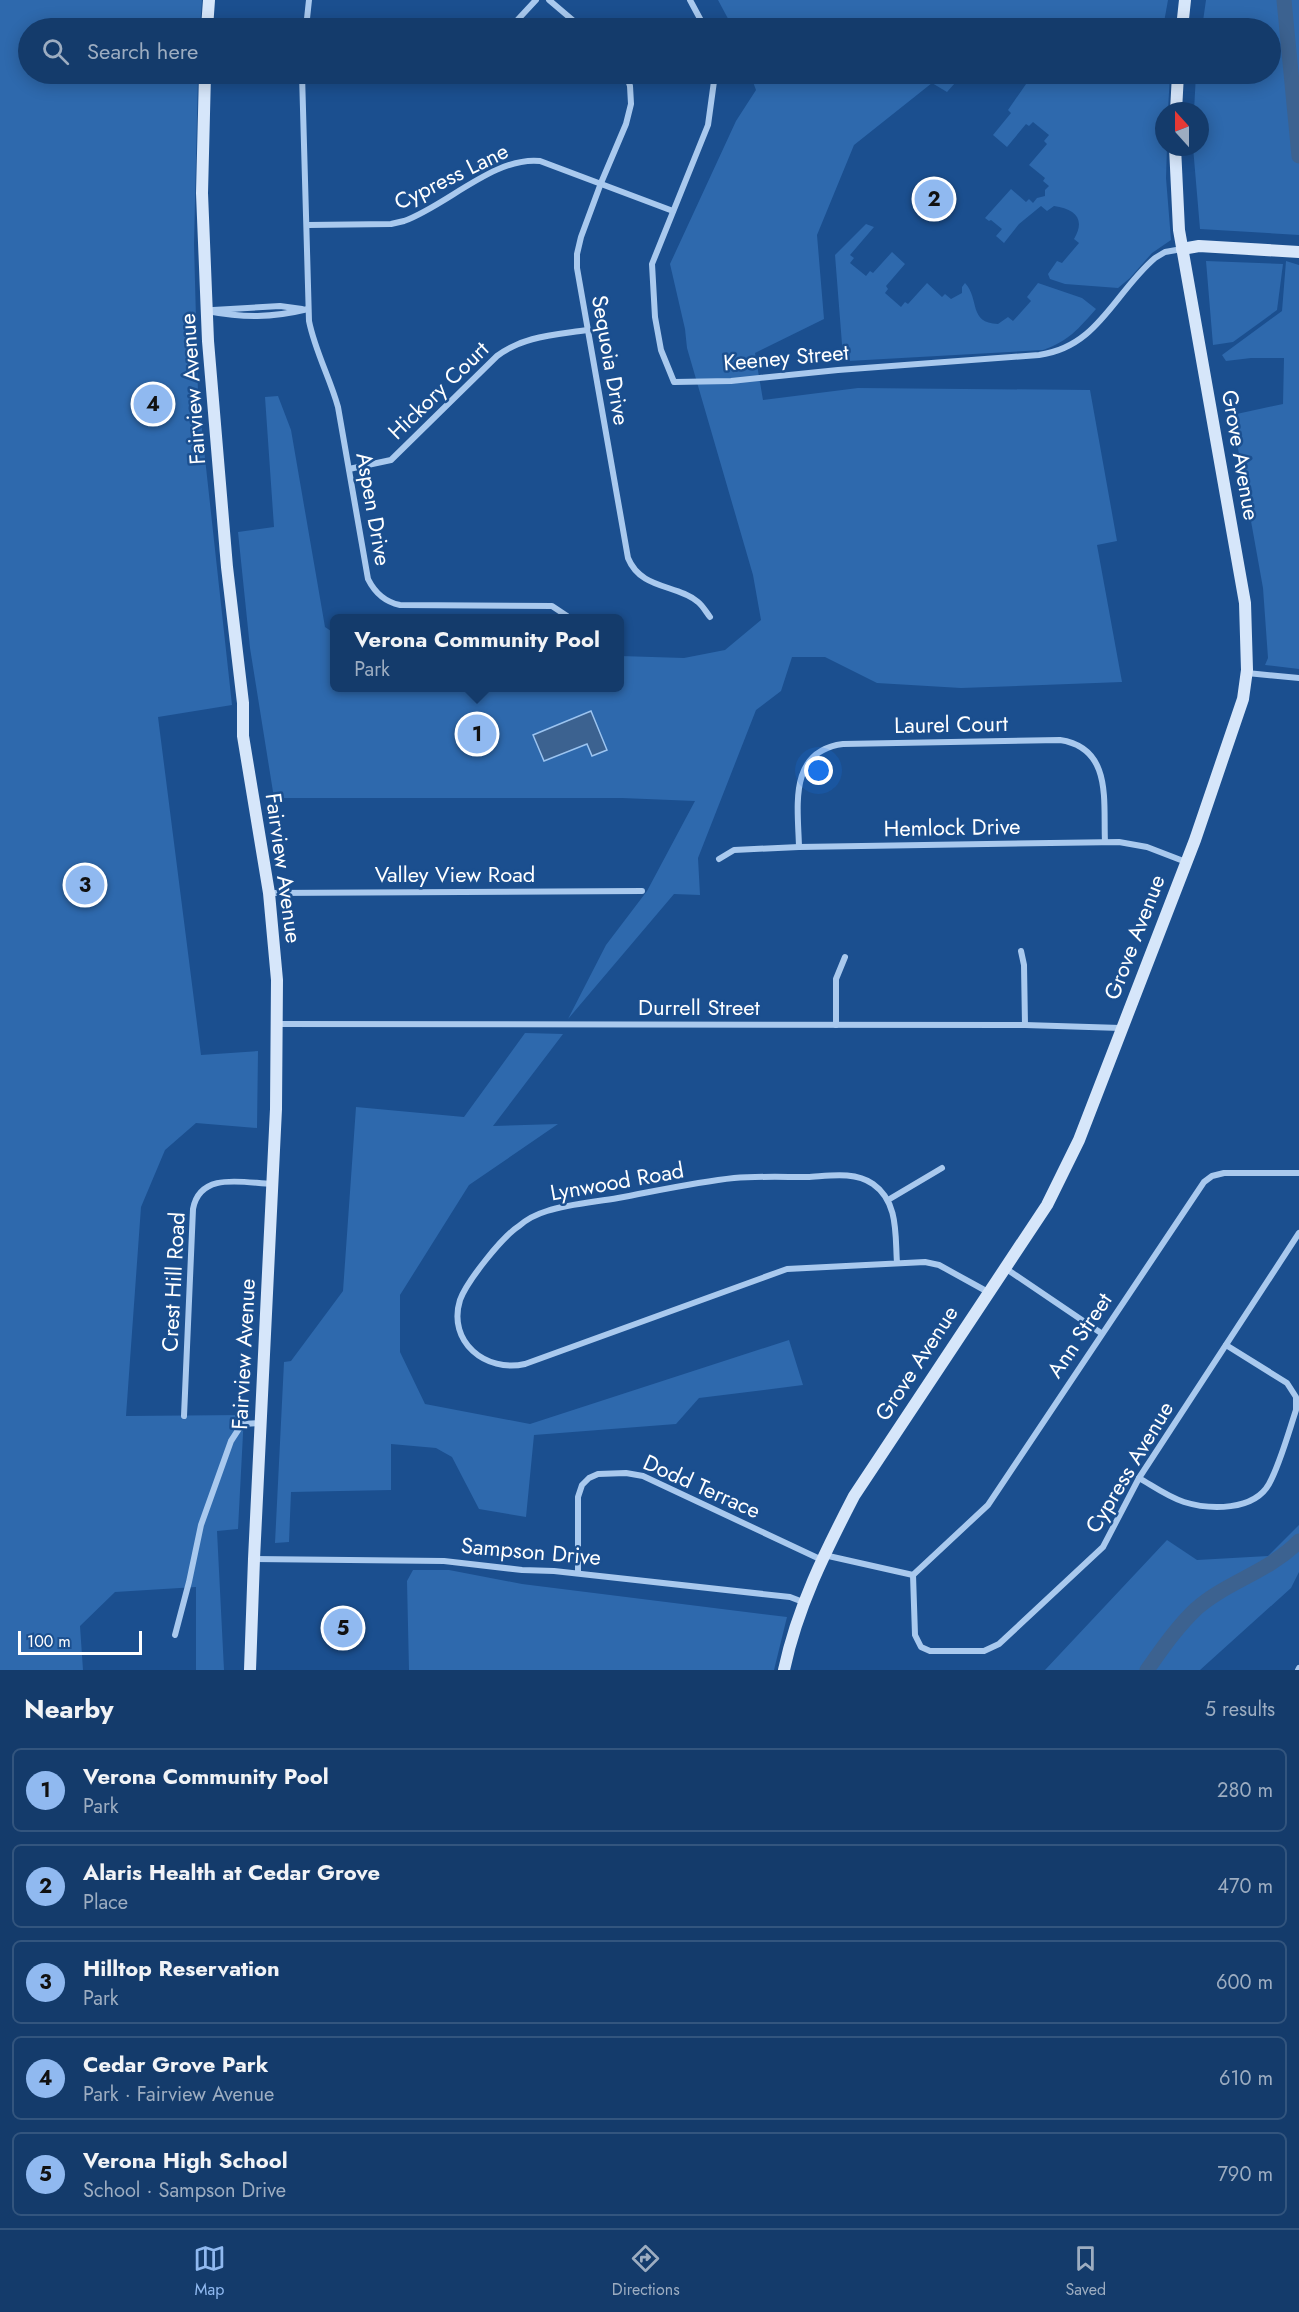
<!DOCTYPE html>
<meta charset="utf-8">
<style>
:root{--surface:#143b6b;--page:#1d4271;--text:#f1f3f6;--muted:#9dadc1;--line:#33557e;--accent:#90b9f0}
body{margin:0;font-family:Jost,sans-serif;background:var(--page);color:var(--text)}
.compass{position:absolute;left:1155px;top:102px;width:54px;height:54px;border-radius:50%;background:var(--surface);box-shadow:0 3px 15px #0003;rotate:339deg}
.scale{position:absolute;left:18px;bottom:15px;width:124px;box-sizing:border-box;padding-left:6px;border:3px solid #fff;border-top:0;font-size:16px;line-height:21px;white-space:nowrap;color:#fff;-webkit-text-stroke:4px #1b4f8f;paint-order:stroke}
.you{position:absolute;left:819px;top:771px;width:21px;height:21px;margin:-15px;border:4px solid #fff;border-radius:50%;background:#1a73e8;box-shadow:0 0 0 9px #1a73e833}
.badge{display:grid;place-items:center;width:39px;height:39px;border-radius:50%;background:var(--accent);color:#111;font-size:20px;font-weight:700}
.pin{position:absolute;translate:-50% -50%;border:3px solid #fff;box-shadow:0 2px 6px #0006}
.popup{position:absolute;left:330px;top:614px;width:294px;height:78px;box-sizing:border-box;display:grid;place-content:center;border-radius:9px;background:var(--surface);filter:drop-shadow(0 2px 4px #0005);font-size:20px;white-space:nowrap;color:var(--muted)}
.popup b{font-size:22px;color:var(--text)}
.popup::after{content:'';position:absolute;left:50%;top:100%;margin-left:-12px;border:12px solid transparent;border-top-color:var(--surface)}
.list{margin:0;padding:0;list-style:none}
h2{display:flex;justify-content:space-between;align-items:center;height:78px;margin:0;padding:0 24px;font-size:26px}
h2 small{font-size:20px;font-weight:400;color:var(--muted)}
.list li{display:grid;grid-template-columns:39px 1fr auto;gap:18px;align-items:center;box-sizing:border-box;height:84px;margin:0 12px 12px;padding:0 12px;border:2px solid var(--line);border-radius:9px}
.list b{display:block;font-size:22px;white-space:nowrap}
.list p{margin:0;font-size:20px;white-space:nowrap;color:var(--muted)}
.list em{font-size:20px;font-style:normal;color:var(--muted)}
.icon{flex:none;width:33px;height:33px;fill:none;stroke:currentColor;stroke-width:2;stroke-linecap:round;stroke-linejoin:round}
.map{position:relative;flex:none;width:1299px;height:1670px;overflow:hidden}
.search{position:absolute;background:var(--surface);box-shadow:0 3px 15px #0003;left:18px;right:18px;top:18px;height:66px;display:flex;align-items:center;gap:15px;box-sizing:border-box;padding:0 21px;border-radius:33px;color:var(--muted);font-size:22px}
.sheet{height:558px;background:var(--surface)}
nav{display:flex;justify-content:space-around;align-items:center;box-sizing:border-box;height:84px;border-top:2px solid var(--line);background:var(--surface);font-size:16px;color:var(--muted)}
nav a{display:grid;justify-items:center;gap:3px}
nav .on{color:var(--accent)}
.map>svg:first-child{display:block}
.green{fill:#2e69ad}
.water{fill:#3c6290;stroke:#9cc4f0;stroke-width:1.5}
.lines{fill:none;stroke-linecap:round;stroke-linejoin:round}
.river{stroke:#3c6290;stroke-width:15}
.street{stroke:#a9c9ee;stroke-width:6}
.secondary{stroke:#d6e6fa;stroke-width:12}
.labels{text-anchor:middle;dominant-baseline:central;stroke-width:5;stroke-linejoin:round;paint-order:stroke}
.street-label{font-size:22px;fill:#fff;stroke:#1b4f8f}
</style>
<div class="map">
<svg width="1299" height="1670" viewBox="0 0 1299 1670">
<rect width="100%" height="100%" fill="#1b4f8f"/>
<g class="green">
<path d="M0 0H202L200 28H28V74H198L194 244 198 394 232 705 158 717 201 1055 258 1051 257 1128 196 1123 165 1150 141 1207 126 1416 244 1415 238 1529 217 1531 224 1670H196V1587L115 1592 80 1626 83 1670H0Z"/>
<path d="M718 0H1168L1163 28H733Z"/>
<path d="M1206 0H1299V235L1200 229 1193 147H1200V111H1194L1196 74H1270V28H1202Z"/>
<path d="M750 74H963L947 92 932 83 854 145 817 235 824 319 755 353 763 400 858 388 1090 390 1117 541 1097 545 1122 682 961 688 877 683 825 657H792L781 691 756 710 698 858 700 895 674 894 568 1019 606 945 647 891 695 801 622 798H274L250 648 238 532 274 527 265 397 278 396 291 430 325 627 334 633V688H620V656L684 658 725 650 761 620 753 575 687 348 685 329 670 264 736 121 756 90Z"/>
<path d="M1033 74H1170L1168 111H1164V147H1167L1166 178 1171 240 1152 253 1130 278 1118 288 1065 284 1050 279 1048 274 1057 261 1062 263 1079 243 1074 239C1086 219 1075 209 1054 206L1047 211 1041 206 1019 224 1004 243 996 236 1002 229 991 220 989 221 985 218 1011 189 1026 202 1029 199 1033 203 1037 198 1045 196V190L1049 186 1043 181 1045 178 1029 165 1047 144 1044 141 1049 135 1033 122 1029 126 1026 124 1007 147 993 135 1011 113 1008 110Z"/>
<path d="M866 224 874 227 850 255 854 258 850 263 866 276 870 271 873 273 892 252 905 264 886 286 888 289 885 293 901 307 905 302 908 304 927 283 942 297 945 294 951 299 962 293V287L965 283C980 299 968 323 998 324L1008 317 1013 321 1031 301 1027 297 1038 283 1082 298 1096 309C1078 329 1069 341 1043 350L848 361 843 357 835 255Z"/>
<path d="M1206 261 1283 264 1277 310 1233 342 1213 345Z"/>
<path d="M1286 261 1299 265V669L1265 665 1268 658 1263 588 1232 415 1283 404 1284 358H1251L1226 361 1222 355 1282 311Z"/>
<path d="M525 1033 563 1034 493 1126 558 1124 469 1185 400 1295V1352L425 1404 530 1424 789 1340 803 1385 699 1398 676 1424 534 1435 526 1517 479 1509 452 1457 436 1448 391 1444V1490L291 1492 289 1542 275 1543 284 1362 291 1361 343 1291 356 1107 464 1117Z"/>
<path d="M1299 1525V1572L1291 1588 1200 1670H1045L1167 1540 1197 1560 1268 1556Z"/>
<path d="M413 1570H449L522 1584 787 1617 774 1670H409L407 1581Z"/>
</g>
<path class="water" d="M591 711 607 750 592 756 587 744 544 761 533 735Z"/>
<g class="lines">
<g class="river">
<path d="M1284 0 1299 156"/>
<path d="M1147 1670C1162 1649 1177 1627 1196 1609 1226 1582 1269 1572 1299 1541"/>
</g>
<g class="street">
<path d="M549 0 582 28"/>
<path d="M690 0 705 28"/>
<path d="M306 28 309 0"/>
<path d="M510 28 536 0"/>
<path d="M302 74 309 321C315 351 330 378 338 407L368 579C375 593 385 602 400 605L552 606 567 616"/>
<path d="M365 74 442 76 459 74"/>
<path d="M626 74 630 86 631 104 626 124 601 183 581 237 577 254V268L628 558C641 590 677 584 698 602 703 606 706 612 710 617"/>
<path d="M715 74 708 125 652 264 655 317 661 350 674 382 731 381 838 370 1039 355C1098 347 1114 293 1155 258L1165 252 1182 249"/>
<path d="M308 225 391 224 404 221C446 206 495 156 540 161L673 211"/>
<path d="M213 310 280 306 302 309"/>
<path d="M207 311C244 318 271 318 308 309"/>
<path d="M349 469 391 460 497 356C523 336 555 335 587 330"/>
<path d="M1247 673 1299 678"/>
<path d="M799 847C798 806 788 751 843 744L1060 740C1113 748 1103 802 1105 842"/>
<path d="M719 859 734 850 799 847 1119 842 1147 847 1186 862"/>
<path d="M269 893 642 891"/>
<path d="M1021 951 1024 965 1025 1025"/>
<path d="M277 1024 1025 1025 1121 1028"/>
<path d="M836 1025V979L845 957"/>
<path d="M888 1200 942 1168"/>
<path d="M897 1263C895 1236 899 1202 873 1184 854 1171 829 1176 807 1177 783 1177 758 1176 734 1178 696 1182 656 1191 618 1198 595 1202 569 1204 547 1211 537 1214 527 1219 519 1226 502 1237 467 1281 460 1300 447 1342 486 1373 525 1364L787 1269 925 1262 939 1265 988 1292"/>
<path d="M1005 1268 1101 1333"/>
<path d="M184 1416 193 1209C200 1171 244 1183 272 1184"/>
<path d="M1139 1478C1153 1486 1168 1497 1184 1502 1210 1510 1254 1511 1269 1484 1280 1464 1289 1431 1296 1410V1397L1287 1383 1226 1345"/>
<path d="M824 1555 913 1575"/>
<path d="M254 1559 444 1561 522 1570 554 1571 790 1597 803 1602"/>
<path d="M578 1573V1497L582 1485 589 1478 598 1474 626 1473 643 1476 822 1560"/>
<path d="M913 1575 915 1635 921 1647 930 1651H984L999 1644 1103 1547 1139 1478 1299 1233"/>
<path d="M913 1575 988 1505 1204 1182 1212 1176 1224 1173H1299"/>
<path d="M175 1635 189 1582 201 1525 231 1441 242 1424 260 1423"/>
<path d="M1298 1670 1299 1668"/>
</g>
<g class="secondary">
<path d="M207 28 209 0"/>
<path d="M1182 28 1185 0"/>
<path d="M205 74 202 193 208 341 227 567 243 703V736L269 893 277 980 276 1109 254 1559 250 1670"/>
<path d="M1176 111 1178 74"/>
<path d="M1182 249 1199 246 1299 252"/>
<path d="M784 1670C797 1608 825 1552 854 1496L1047 1205 1079 1140 1195 840 1243 699 1247 670 1245 603 1179 230 1175 147"/>
</g>
</g>
<g class="labels">
<g class="street-label">
<text transform="translate(451 176) rotate(-26)">Cypress Lane</text>
<text transform="translate(786 357) rotate(-5)">Keeney Street</text>
<text transform="translate(611 360) rotate(80)">Sequoia Drive</text>
<text transform="translate(192 389) rotate(-94)">Fairview Avenue</text>
<text transform="translate(438 390) rotate(-44)">Hickory Court</text>
<text transform="translate(1241 455) rotate(80)">Grove Avenue</text>
<text transform="translate(374 509) rotate(80)">Aspen Drive</text>
<text transform="translate(951 724) rotate(-1)">Laurel Court</text>
<text transform="translate(952 827) rotate(-1)">Hemlock Drive</text>
<text transform="translate(284 868) rotate(82)">Fairview Avenue</text>
<text x="455" y="874">Valley View Road</text>
<text transform="translate(1134 937) rotate(-69)">Grove Avenue</text>
<text x="699" y="1007">Durrell Street</text>
<text transform="translate(617 1181) rotate(-10)">Lynwood Road</text>
<text transform="translate(173 1282) rotate(-87)">Crest Hill Road</text>
<text transform="translate(1079 1335) rotate(-56)">Ann Street</text>
<text transform="translate(243 1354) rotate(-87)">Fairview Avenue</text>
<text transform="translate(916 1363) rotate(-57)">Grove Avenue</text>
<text transform="translate(1129 1467) rotate(-59)">Cypress Avenue</text>
<text transform="translate(702 1486) rotate(24)">Dodd Terrace</text>
<text transform="translate(531 1551) rotate(5)">Sampson Drive</text>
</g>
</g>
</svg>
<svg class="compass" viewBox="-18 -18 36 36"><path d="M0-13l5 13h-10z" fill="#e53935"/><path d="M0 13l5-13h-10z" fill="#9dadc1"/></svg>
<div class="scale">100 m</div>
<div class="you"></div>
<div class="pin badge" style="left:477px;top:734px">1</div>
<div class="popup"><b>Verona Community Pool</b>Park</div>
<div class="pin badge" style="left:934px;top:199px">2</div>
<div class="pin badge" style="left:85px;top:885px">3</div>
<div class="pin badge" style="left:153px;top:404px">4</div>
<div class="pin badge" style="left:343px;top:1628px">5</div>
<div class="search"><svg class="icon" aria-label="search" viewBox="0 0 24 24"><circle cx="10" cy="10" r="6"/><path d="M15 15l6 6"/></svg>Search here</div>
</div>
<section class="sheet">
<h2>Nearby<small>5 results</small></h2>
<ul class="list">
<li><span class="badge">1</span><div><b>Verona Community Pool</b><p>Park</p></div><em>280 m</em></li>
<li><span class="badge">2</span><div><b>Alaris Health at Cedar Grove</b><p>Place</p></div><em>470 m</em></li>
<li><span class="badge">3</span><div><b>Hilltop Reservation</b><p>Park</p></div><em>600 m</em></li>
<li><span class="badge">4</span><div><b>Cedar Grove Park</b><p>Park · Fairview Avenue</p></div><em>610 m</em></li>
<li><span class="badge">5</span><div><b>Verona High School</b><p>School · Sampson Drive</p></div><em>790 m</em></li>
</ul>
</section>
<nav>
<a class="on"><svg class="icon" aria-label="map" viewBox="0 0 24 24"><path d="M3 6l6-2 6 2 6-2v14l-6 2-6-2-6 2zM9 4v14M15 6v14"/></svg>Map</a>
<a><svg class="icon" aria-label="directions" viewBox="0 0 24 24"><path d="M12 3l9 9-9 9-9-9zM9 14v-3h6M13 9l2 2-2 2"/></svg>Directions</a>
<a><svg class="icon" aria-label="saved" viewBox="0 0 24 24"><path d="M7 4h10v16l-5-4-5 4z"/></svg>Saved</a>
</nav>
